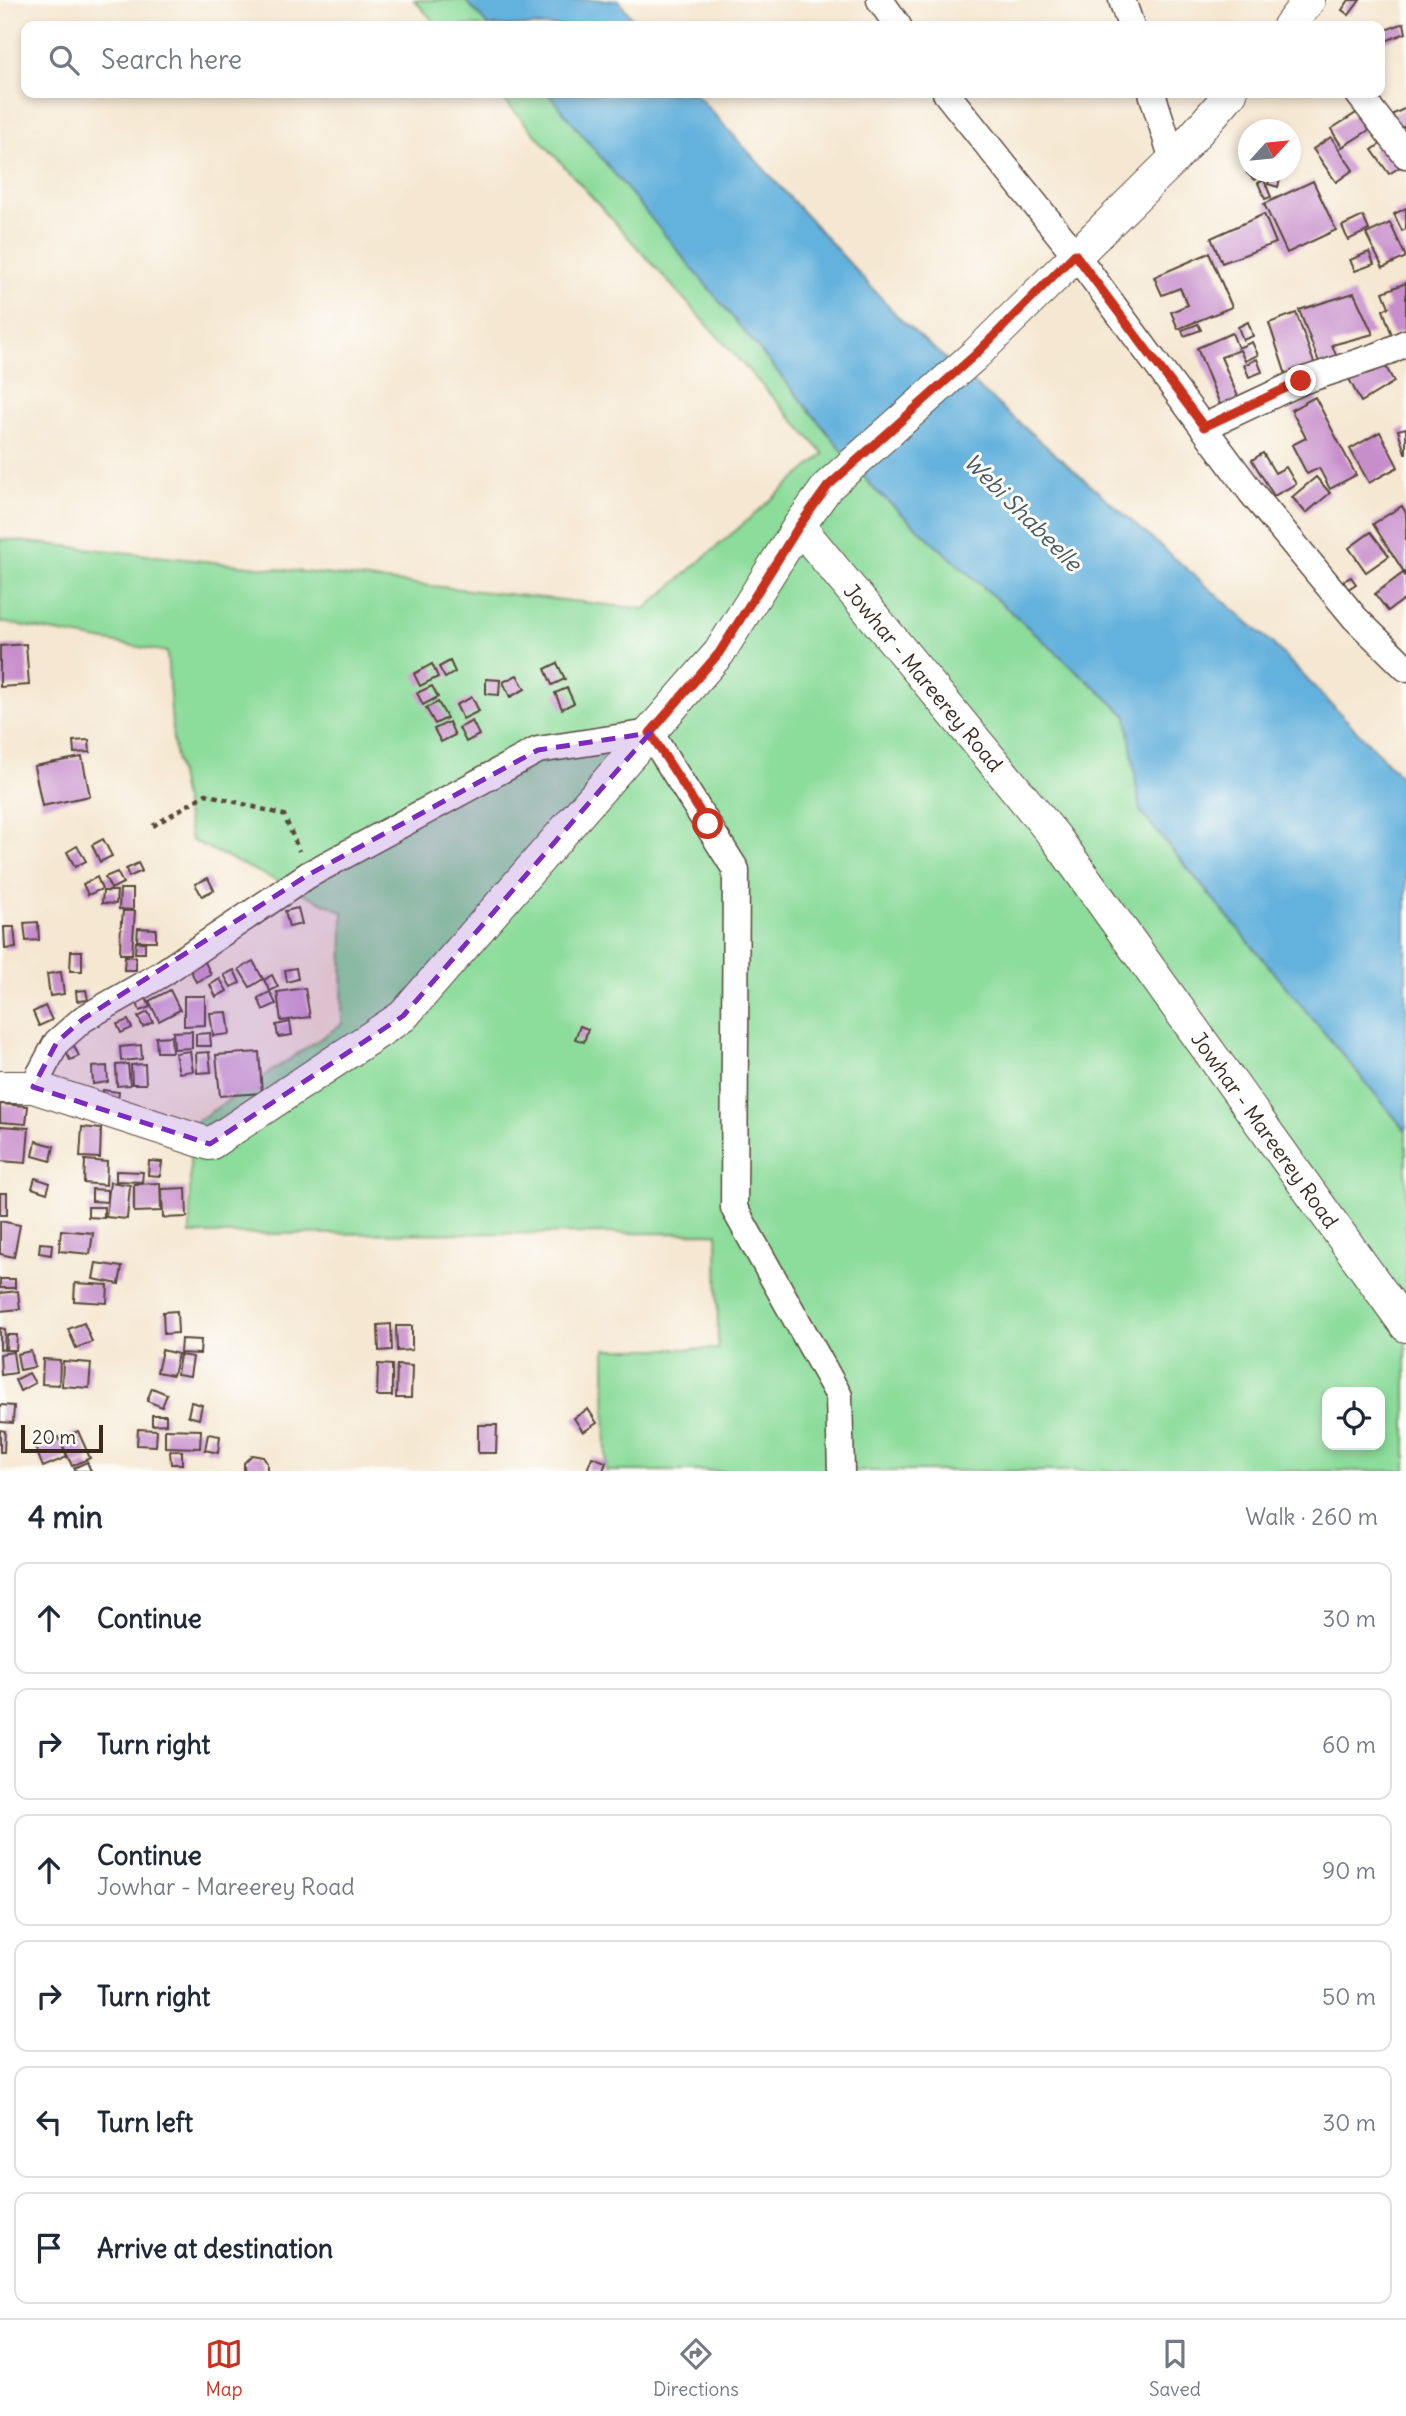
<!DOCTYPE html>
<meta charset="utf-8">
<style>
:root{--surface:#fff;--page:#f6f6f7;--text:#1f2937;--muted:#747a83;--line:#e0e1e3;--accent:#c8321e}
body{margin:0;font-family:Delius,sans-serif;background:var(--page);color:var(--text)}
.controls{position:absolute;right:21px;bottom:21px;display:grid;overflow:hidden;border-radius:14px;box-shadow:0 4px 10px #0003}
.controls button{width:63px;height:63px;display:grid;place-items:center;padding:0;border:0;border-bottom:2px solid var(--line);background:var(--surface);color:var(--text);font:35px sans-serif}
.compass{position:absolute;left:1238px;top:119px;width:63px;height:63px;border-radius:50%;background:var(--surface);box-shadow:0 4px 10px #0003;rotate:63deg}
.scale{position:absolute;left:21px;bottom:18px;width:82px;box-sizing:border-box;padding-left:7px;border:4px solid #3b2a1e;border-top:0;font-size:19px;line-height:24px;white-space:nowrap;color:#3b2a1e;-webkit-text-stroke:5px #fdfcf7;paint-order:stroke}
.stop{position:absolute;width:21px;height:21px;margin:-16px;border:5px solid #c8321e;border-radius:50%;background:#fff}
.stop.end{background:#c8321e;border-color:#fff;box-shadow:0 2px 7px #0008}
.list{margin:0;padding:0;list-style:none}
h2{display:flex;justify-content:space-between;align-items:center;height:91px;margin:0;padding:0 28px;font-size:30px}
h2 small{font-size:23px;font-weight:400;color:var(--muted)}
.list li{display:grid;grid-template-columns:46px 1fr auto;gap:21px;align-items:center;box-sizing:border-box;height:112px;margin:0 14px 14px;padding:0 14px;border:2px solid var(--line);border-radius:14px}
.list b{display:block;font-size:26px;white-space:nowrap}
.list p{margin:0;font-size:23px;white-space:nowrap;color:var(--muted)}
.list em{font-size:23px;font-style:normal;color:var(--muted)}
.icon{flex:none;width:38px;height:38px;fill:none;stroke:currentColor;stroke-width:2;stroke-linecap:round;stroke-linejoin:round}
.map{position:relative;flex:none;width:1406px;height:1471px;overflow:hidden}
.search{position:absolute;background:var(--surface);box-shadow:0 4px 10px #0003;left:21px;right:21px;top:21px;height:77px;display:flex;align-items:center;gap:18px;box-sizing:border-box;padding:0 24px;border-radius:14px;color:var(--muted);font-size:26px}
.sheet{height:847px;background:var(--surface)}
nav{display:flex;justify-content:space-around;align-items:center;box-sizing:border-box;height:98px;border-top:2px solid var(--line);background:var(--surface);font-size:19px;color:var(--muted)}
nav a{display:grid;justify-items:center;gap:4px}
nav .on{color:var(--accent)}
.map>svg:first-child{display:block}
.green{fill:#8cdc9b;stroke:#64835c;stroke-width:2;fill-rule:evenodd}
.water{fill:#63b1dd;stroke:#4f6e7e;stroke-width:2}
.building{fill:#c78ecc}
.lines{fill:none;stroke-linecap:round;stroke-linejoin:round}
.minor-casing{stroke:#574639;stroke-width:29}
.tertiary-casing{stroke:#574639;stroke-width:34}
.path{stroke:#574639;stroke-width:4.5;stroke-dasharray:5 5;stroke-linecap:butt}
.minor{stroke:#fff;stroke-width:26}
.tertiary{stroke:#fff;stroke-width:32}
.route{stroke:#c8321e;stroke-width:9}
.marked{fill:#7b2cbf;fill-opacity:0.2;stroke:#7b2cbf;stroke-width:5;stroke-dasharray:14 9;stroke-linejoin:round}
.labels{text-anchor:middle;dominant-baseline:central;stroke-width:6;stroke-linejoin:round;paint-order:stroke}
.street-label{font-size:21px;fill:#3b2a1e;stroke:#fdfcf7}
.water-label{font-size:23px;font-style:italic;fill:#495961;stroke:#fdfcf7}
</style>
<div class="map">
<svg width="1406" height="1471" viewBox="0 0 1406 1471">
<rect width="100%" height="100%" fill="#fdfcf7"/>
<filter id="ink" filterUnits="userSpaceOnUse"><feTurbulence type="fractalNoise" baseFrequency=".0143" numOctaves="2"/><feDisplacementMap in="SourceGraphic" scale="14" xChannelSelector="R" yChannelSelector="G"/><feConvolveMatrix kernelMatrix="1 2 1 2 8 2 1 2 1" color-interpolation-filters="sRGB"/></filter>
<filter id="wash" filterUnits="userSpaceOnUse"><feTurbulence type="fractalNoise" baseFrequency=".00686" numOctaves="4" result="noise"/><feDisplacementMap in="SourceGraphic" scale="28" xChannelSelector="R" yChannelSelector="G"/><feGaussianBlur stdDeviation="1.57" result="paint"/><feColorMatrix in="noise" values="0 0 0 0 0 0 0 0 0 0 0 0 0 0 0 0 0 1.4 0 .05"/><feComposite in="paint" operator="in"/></filter>
<g filter="url(#wash)">
<rect width="100%" height="100%" fill="#f5e7d1"/>
<g class="green">
<path d="M414 0H465L489 26H438Z"/>
<path d="M498 93H548L874 489 1127 716 1140 811 1406 1131V1471H606L605 1349H718L717 1233 190 1234V1126L342 1024 343 912 191 840 173 741 167 652 0 622V539L645 609 824 454ZM1327 1392H1380V1445H1327Z"/>
</g>
<g class="water">
<path d="M465 0H618L639 26H489Z"/>
<path d="M548 93H695L901 320 1273 644 1406 782V1131L1140 811 1127 716 874 489Z"/>
</g>
<g id="blocks">
<g class="building">
<path d="M1349 0H1360L1349 15 1342 10Z"/>
<path d="M1404 23 1406 33 1380 43V32Z"/>
<path d="M1406 108V126L1395 131 1389 116Z"/>
<path d="M1358 112 1369 130 1342 147 1331 129Z"/>
<path d="M1331 137 1353 170 1336 182 1313 149Z"/>
<path d="M1386 140 1403 165 1389 174 1372 150Z"/>
<path d="M1249 172H1263L1254 180 1247 173Z"/>
<path d="M1270 176 1280 179 1278 187 1268 184Z"/>
<path d="M1264 180 1271 197 1265 199 1258 183Z"/>
<path d="M1313 181 1336 230 1287 253 1264 204Z"/>
<path d="M1406 208V229L1402 231 1394 214Z"/>
<path d="M1264 214 1276 243 1222 263 1211 238Z"/>
<path d="M1363 216 1369 230 1348 240 1342 226Z"/>
<path d="M1390 223 1406 257 1383 268 1366 234Z"/>
<path d="M1369 252 1374 264 1355 271 1350 260Z"/>
<path d="M1209 253 1232 307 1178 329 1171 312 1188 305 1180 288 1162 295 1154 277Z"/>
<path d="M1406 283V330L1392 335 1383 310 1389 307 1383 292Z"/>
<path d="M1354 293 1373 334 1332 345 1341 368 1324 375 1299 310Z"/>
<path d="M1296 313 1317 371 1289 384 1269 323Z"/>
<path d="M1248 322 1253 336 1243 340 1238 327Z"/>
<path d="M1198 324 1201 330 1184 336 1182 330Z"/>
<path d="M1232 333 1238 348 1252 342 1258 355 1245 361 1240 350 1221 357 1239 399 1221 407 1197 348Z"/>
<path d="M1257 359 1262 372 1249 377 1244 365Z"/>
<path d="M1383 361 1394 382 1361 402 1349 379Z"/>
<path d="M1315 397 1356 475 1330 489 1319 468 1307 474 1292 445 1306 438 1291 410Z"/>
<path d="M1406 428V453H1405L1398 430Z"/>
<path d="M1380 432 1398 467 1369 483 1350 449Z"/>
<path d="M1263 453 1275 473 1286 467 1296 484 1274 496 1252 460Z"/>
<path d="M1316 477 1330 493 1306 513 1292 497Z"/>
<path d="M1402 506 1406 513V575L1373 524Z"/>
<path d="M1371 532 1389 556 1366 572 1349 548Z"/>
<path d="M1403 573 1406 577V598L1388 611 1375 594Z"/>
<path d="M1351 577 1356 584 1348 589 1343 581Z"/>
<path d="M26 644 29 685 0 687V646Z"/>
<path d="M450 661 455 672 445 678 439 667Z"/>
<path d="M557 663 565 679 552 685 545 669Z"/>
<path d="M432 664 438 677 420 686 414 674Z"/>
<path d="M517 675 525 689 510 697 503 682Z"/>
<path d="M486 679 500 680 499 695 486 694Z"/>
<path d="M432 686 438 697 423 705 417 693Z"/>
<path d="M567 688 574 703 562 709 555 693Z"/>
<path d="M472 697 479 711 463 719 456 705Z"/>
<path d="M438 702 447 718 435 724 426 708Z"/>
<path d="M472 721 479 735 466 742 459 728Z"/>
<path d="M449 722 455 735 441 742 434 729Z"/>
<path d="M89 740 90 752 74 753 73 741Z"/>
<path d="M82 757 90 796 42 806 34 766Z"/>
<path d="M103 839 112 856 100 862 92 845Z"/>
<path d="M77 846 86 861 75 867 67 852Z"/>
<path d="M138 863 142 871 129 877 126 869Z"/>
<path d="M117 872 123 883 111 889 105 877Z"/>
<path d="M97 877 102 889 88 895 83 884Z"/>
<path d="M208 878 214 890 202 896 195 884Z"/>
<path d="M120 889H133V910L119 909Z"/>
<path d="M103 891H117L116 904 102 903Z"/>
<path d="M298 908 302 924 289 927 285 911Z"/>
<path d="M123 911H135L132 954H120L121 922H122Z"/>
<path d="M38 922 39 940 26 941 24 923Z"/>
<path d="M4 927H14L16 948 5 949Z"/>
<path d="M138 928 156 929V941H137Z"/>
<path d="M136 942H145V953H135Z"/>
<path d="M71 951H82V971H70Z"/>
<path d="M125 956 136 957V970H124Z"/>
<path d="M253 961 263 979 250 987 239 969Z"/>
<path d="M205 962 211 975 196 982 190 969Z"/>
<path d="M296 968 298 979 287 982 285 970Z"/>
<path d="M234 970 240 983 231 987 224 975Z"/>
<path d="M61 972 64 994 50 996 47 974Z"/>
<path d="M272 975 278 987 270 991 264 980Z"/>
<path d="M220 979 227 991 216 997 210 985Z"/>
<path d="M305 988 310 1017 281 1021 277 992Z"/>
<path d="M86 990 88 1000 77 1001 76 991Z"/>
<path d="M170 990 180 1010 159 1021 149 1001Z"/>
<path d="M270 992 276 1004 263 1010 258 998Z"/>
<path d="M184 996H205V1025L184 1026Z"/>
<path d="M146 998 150 1007 140 1011 137 1003Z"/>
<path d="M45 1006 52 1020 39 1026 33 1012Z"/>
<path d="M148 1012 153 1022 143 1027 138 1017Z"/>
<path d="M227 1012 230 1034 213 1036 210 1013Z"/>
<path d="M128 1020 132 1028 121 1033 117 1024Z"/>
<path d="M290 1022 292 1035 278 1037 276 1025Z"/>
<path d="M580 1026 588 1029 584 1042 575 1039Z"/>
<path d="M192 1031V1048L174 1049 173 1032Z"/>
<path d="M210 1033 211 1046H196V1034Z"/>
<path d="M171 1036 172 1052H157L156 1037Z"/>
<path d="M73 1044 79 1056 70 1060 64 1049Z"/>
<path d="M141 1045 142 1059 121 1061 120 1047Z"/>
<path d="M190 1051 193 1071 179 1073 175 1053Z"/>
<path d="M209 1052 211 1072 197 1073 196 1053Z"/>
<path d="M259 1052 262 1093 220 1096 216 1055Z"/>
<path d="M128 1064 130 1085 117 1086 116 1065Z"/>
<path d="M145 1064 146 1084H132L131 1065Z"/>
<path d="M107 1066 108 1082 93 1084 92 1067Z"/>
<path d="M103 1090 119 1092 118 1101 102 1099Z"/>
<path d="M0 1104 28 1106 26 1124 0 1122Z"/>
<path d="M0 1126 29 1128 26 1163 0 1161Z"/>
<path d="M82 1127 101 1129 100 1158 80 1157Z"/>
<path d="M36 1141 54 1146 51 1161 33 1156Z"/>
<path d="M85 1160 107 1162 106 1185 84 1183Z"/>
<path d="M149 1161 162 1162 160 1176 148 1175Z"/>
<path d="M116 1171 143 1172 142 1182 116 1181Z"/>
<path d="M35 1178 50 1183 47 1193 32 1188Z"/>
<path d="M110 1182 130 1185 127 1219 106 1217Z"/>
<path d="M160 1183 161 1211 134 1212V1184Z"/>
<path d="M186 1188 187 1217 163 1218 162 1189Z"/>
<path d="M92 1189 107 1190V1202L92 1201Z"/>
<rect x="0" y="1193" width="7" height="22"/>
<path d="M88 1207H104V1218L88 1217Z"/>
<path d="M0 1221 20 1225 14 1257 0 1254Z"/>
<path d="M61 1230 93 1233 90 1254 59 1251Z"/>
<path d="M40 1243 52 1244 51 1255 39 1253Z"/>
<path d="M96 1263 122 1267 119 1284 93 1279Z"/>
<rect x="0" y="1279" width="15" height="9"/>
<path d="M75 1283 108 1285 107 1303 74 1301Z"/>
<path d="M18 1291 20 1309 0 1311V1293Z"/>
<path d="M177 1311 178 1333 164 1334 163 1312Z"/>
<path d="M84 1323 92 1342 76 1348 68 1329Z"/>
<path d="M391 1324 392 1350 379 1351 378 1325Z"/>
<path d="M396 1326H412V1350L397 1351Z"/>
<path d="M0 1328 5 1329 4 1350 0 1349Z"/>
<path d="M7 1335H17L16 1350H6Z"/>
<path d="M181 1339 201 1340 200 1354 180 1353Z"/>
<path d="M162 1350 178 1354 173 1375 157 1372Z"/>
<path d="M31 1351 35 1367 20 1370 17 1354Z"/>
<path d="M13 1352 16 1373 1 1375 0 1354Z"/>
<path d="M180 1355 193 1357 190 1376 177 1374Z"/>
<path d="M43 1359 60 1360 59 1385 42 1384Z"/>
<path d="M63 1361 91 1363 89 1388 62 1386Z"/>
<path d="M378 1364 392 1365V1396H377Z"/>
<path d="M397 1365 412 1366 411 1398H396Z"/>
<path d="M29 1373 35 1383 20 1391 15 1380Z"/>
<path d="M152 1388 167 1394 162 1407 147 1401Z"/>
<path d="M191 1402 202 1405 199 1419 188 1416Z"/>
<path d="M0 1405 14 1406 13 1423 0 1422Z"/>
<path d="M588 1409 597 1423 583 1432 574 1418Z"/>
<path d="M152 1415H166V1424L152 1425Z"/>
<path d="M478 1425H497L496 1453H478Z"/>
<path d="M138 1429 157 1430 156 1446 137 1445Z"/>
<path d="M165 1429 201 1430 200 1448 165 1447Z"/>
<path d="M0 1430 5 1431 4 1452H0Z"/>
<path d="M78 1431 90 1458 72 1466 60 1439Z"/>
<path d="M208 1434 220 1436 218 1453 205 1450Z"/>
<path d="M58 1437 67 1457 43 1467 35 1447Z"/>
<path d="M170 1451H182V1464H171Z"/>
<path d="M252 1455 263 1457 267 1463V1471H244V1463Z"/>
<path d="M592 1457 606 1462 603 1471 587 1470Z"/>
<path d="M87 1462 91 1471H76L74 1468Z"/>
</g>
</g>
</g>
<g filter="url(#ink)">
<use href="#blocks" fill-opacity="0" stroke="#574639" stroke-width="2"/>
<g class="lines">
<g class="minor-casing">
<g id="minor">
<path d="M880 0 898 26"/>
<path d="M1122 0 1131 26"/>
<path d="M946 93 1075 254 1251 492 1355 618 1406 668"/>
<path d="M1152 93 1173 160"/>
<path d="M1358 93 1406 155"/>
<path d="M1204 427 1302 381 1380 355 1406 343"/>
<path d="M33 1087 57 1042 83 1019 160 975 308 875 538 750 650 733 736 870 734 1208 839 1396 841 1471"/>
</g>
</g>
<g class="tertiary-casing">
<g id="tertiary">
<path d="M1289 26 1309 0"/>
<path id="s1" d="M799 526 1056 838 1406 1326"/>
<path d="M0 1087H33L210 1144 403 1016 719 653 799 526 828 486 976 354 1173 160 1231 93"/>
</g>
</g>
<path class="path" d="M153 826 206 794 284 815 299 851"/>
<use href="#minor" class="minor"/>
<use href="#tertiary" class="tertiary"/>
</g>
</g>
<g class="lines" filter="url(#ink)">
<path class="route" d="M708 824 650 733 719 653 799 526 828 486 976 354 1075 254 1204 427 1301 381"/>
</g>
<path class="marked" d="M650 733 403 1016 210 1144 33 1087 57 1042 83 1019 308 875 538 750Z"/>
<g class="labels">
<g class="street-label">
<text stroke="none"><textPath href="#s1" startOffset="196">Jowhar - Mareerey Road</textPath></text>
<text stroke="none"><textPath href="#s1" startOffset="763">Jowhar - Mareerey Road</textPath></text>
</g>
<g class="water-label">
<text transform="translate(1023 512) rotate(45)">Webi Shabeelle</text>
</g>
</g>
</svg>
<div class="controls">
<button><svg class="icon" aria-label="locate" viewBox="0 0 24 24"><circle cx="12" cy="12" r="6"/><path d="M12 2v4M12 18v4M2 12h4M18 12h4"/></svg></button>
</div>
<svg class="compass" viewBox="-18 -18 36 36"><path d="M0-13l5 13h-10z" fill="#e53935"/><path d="M0 13l5-13h-10z" fill="#747a83"/></svg>
<div class="scale">20 m</div>
<div class="stop" style="left:708px;top:824px"></div>
<div class="stop end" style="left:1301px;top:381px"></div>
<div class="search"><svg class="icon" aria-label="search" viewBox="0 0 24 24"><circle cx="10" cy="10" r="6"/><path d="M15 15l6 6"/></svg>Search here</div>
</div>
<section class="sheet">
<h2>4 min<small>Walk · 260 m</small></h2>
<ul class="list">
<li><svg class="icon" aria-label="ahead" viewBox="0 0 24 24"><path d="M12 20V5M6 11l6-6 6 6"/></svg><div><b>Continue</b></div><em>30 m</em></li>
<li><svg class="icon" aria-label="right" viewBox="0 0 24 24"><path d="M7 20v-9h11M14 6l5 5-5 5"/></svg><div><b>Turn right</b></div><em>60 m</em></li>
<li><svg class="icon" aria-label="ahead" viewBox="0 0 24 24"><path d="M12 20V5M6 11l6-6 6 6"/></svg><div><b>Continue</b><p>Jowhar - Mareerey Road</p></div><em>90 m</em></li>
<li><svg class="icon" aria-label="right" viewBox="0 0 24 24"><path d="M7 20v-9h11M14 6l5 5-5 5"/></svg><div><b>Turn right</b></div><em>50 m</em></li>
<li><svg class="icon" aria-label="left" viewBox="0 0 24 24"><path d="M17 20v-9H6M10 6l-5 5 5 5"/></svg><div><b>Turn left</b></div><em>30 m</em></li>
<li><svg class="icon" aria-label="arrive" viewBox="0 0 24 24"><path d="M6 21V4h12l-3 4 3 4H6"/></svg><div><b>Arrive at destination</b></div></li>
</ul>
</section>
<nav>
<a class="on"><svg class="icon" aria-label="map" viewBox="0 0 24 24"><path d="M3 6l6-2 6 2 6-2v14l-6 2-6-2-6 2zM9 4v14M15 6v14"/></svg>Map</a>
<a><svg class="icon" aria-label="directions" viewBox="0 0 24 24"><path d="M12 3l9 9-9 9-9-9zM9 14v-3h6M13 9l2 2-2 2"/></svg>Directions</a>
<a><svg class="icon" aria-label="saved" viewBox="0 0 24 24"><path d="M7 4h10v16l-5-4-5 4z"/></svg>Saved</a>
</nav>
